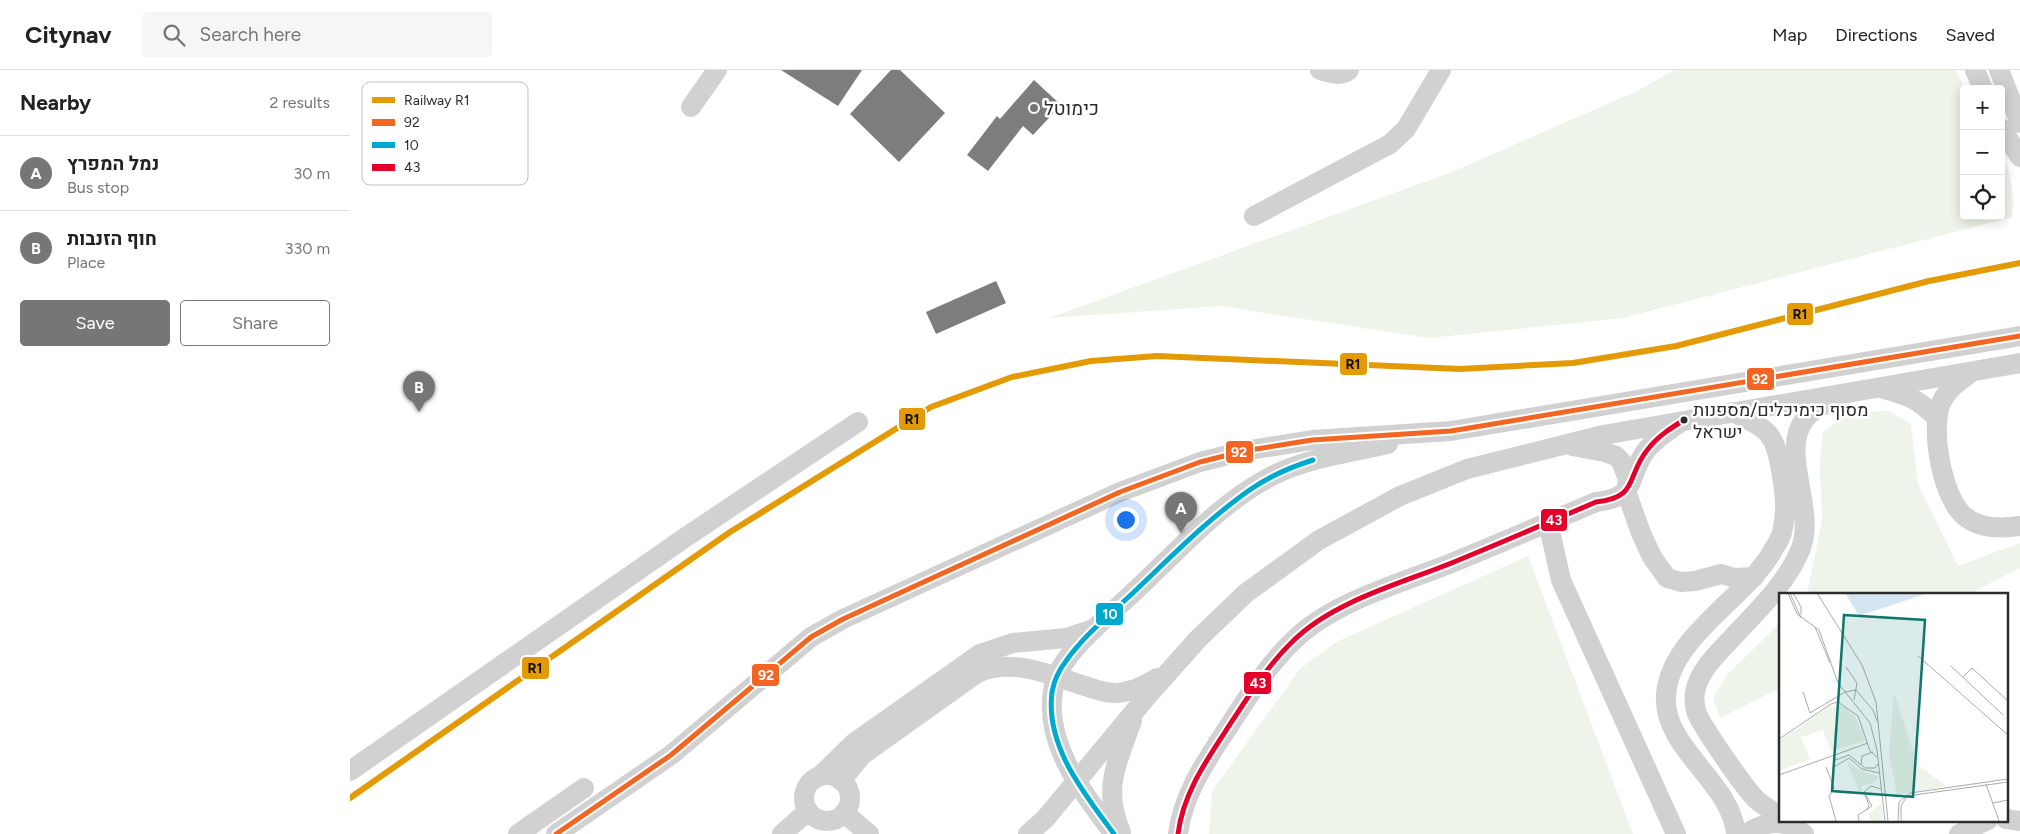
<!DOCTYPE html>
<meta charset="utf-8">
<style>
:root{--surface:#fff;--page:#f6f6f6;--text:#222;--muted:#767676;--line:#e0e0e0;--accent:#767676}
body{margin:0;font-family:Figtree,Heebo,sans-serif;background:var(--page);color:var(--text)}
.controls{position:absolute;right:15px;top:15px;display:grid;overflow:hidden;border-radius:5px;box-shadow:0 2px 12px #0003}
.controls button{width:45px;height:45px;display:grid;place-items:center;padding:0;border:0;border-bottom:1px solid var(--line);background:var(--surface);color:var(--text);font:25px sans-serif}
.you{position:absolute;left:775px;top:449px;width:18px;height:18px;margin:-12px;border:4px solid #fff;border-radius:50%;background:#1a73e8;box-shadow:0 0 0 8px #1a73e833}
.badge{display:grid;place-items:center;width:32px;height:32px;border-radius:50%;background:var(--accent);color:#fff;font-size:16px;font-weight:700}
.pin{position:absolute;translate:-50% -41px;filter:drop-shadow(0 1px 2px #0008)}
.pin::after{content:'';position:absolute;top:26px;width:18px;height:15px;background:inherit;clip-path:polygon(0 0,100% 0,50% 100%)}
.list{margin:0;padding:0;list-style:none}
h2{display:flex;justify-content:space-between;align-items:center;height:65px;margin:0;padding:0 20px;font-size:21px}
h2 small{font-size:16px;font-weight:400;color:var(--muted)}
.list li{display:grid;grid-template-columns:32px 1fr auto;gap:15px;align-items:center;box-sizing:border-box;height:75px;padding:0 20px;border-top:1px solid var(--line)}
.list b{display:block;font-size:19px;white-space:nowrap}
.list p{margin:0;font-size:16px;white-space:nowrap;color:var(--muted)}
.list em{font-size:16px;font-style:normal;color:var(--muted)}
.actions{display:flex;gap:10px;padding:15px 20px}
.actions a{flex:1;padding:11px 0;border:1px solid var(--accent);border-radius:5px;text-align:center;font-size:18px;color:var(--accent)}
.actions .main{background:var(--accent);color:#fff}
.icon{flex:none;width:28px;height:28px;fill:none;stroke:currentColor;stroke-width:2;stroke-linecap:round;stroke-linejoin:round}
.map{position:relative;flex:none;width:1670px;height:764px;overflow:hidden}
header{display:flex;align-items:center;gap:30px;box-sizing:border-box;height:70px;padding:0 25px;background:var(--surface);border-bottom:1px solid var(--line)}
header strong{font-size:24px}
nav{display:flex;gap:28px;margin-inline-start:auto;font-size:18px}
.search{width:350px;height:45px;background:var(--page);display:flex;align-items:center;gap:12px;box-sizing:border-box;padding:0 18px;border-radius:5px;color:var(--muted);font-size:19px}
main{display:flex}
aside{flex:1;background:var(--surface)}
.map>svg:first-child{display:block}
.green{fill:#eef4ea}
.building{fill:#7d7d7d}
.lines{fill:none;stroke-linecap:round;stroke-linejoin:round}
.minor{stroke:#d1d1d1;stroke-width:20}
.bus-1-casing{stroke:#fff;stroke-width:9}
.bus-2-casing{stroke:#fff;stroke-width:9}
.bus-3-casing{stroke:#fff;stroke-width:9}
.bus-1{stroke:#f26522;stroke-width:5}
.bus-2{stroke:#00a9ce;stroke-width:5}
.bus-3{stroke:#e4002b;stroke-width:5}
.rail-1-casing{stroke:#fff;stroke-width:10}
.rail-1{stroke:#e39a04;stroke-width:6}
.poi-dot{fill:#767676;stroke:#fff;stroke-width:2}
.bus-dot{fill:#2c2c2c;stroke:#fff;stroke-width:2}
.labels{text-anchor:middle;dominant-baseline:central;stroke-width:5;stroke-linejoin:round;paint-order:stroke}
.bus-label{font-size:18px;fill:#2c2c2c;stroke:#fff;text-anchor:start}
.poi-label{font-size:19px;fill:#2c2c2c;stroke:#fff;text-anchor:start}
.inset-road{fill:none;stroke:#ababab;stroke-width:1}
.view{fill:#0f766e;fill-opacity:0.15;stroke:#0f766e;stroke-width:2.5}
.inset-edge{fill:none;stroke:#2c2c2c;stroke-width:2.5}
.key{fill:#fff;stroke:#c0c0c0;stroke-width:1}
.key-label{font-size:14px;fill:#2c2c2c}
.line-badge{stroke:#fff;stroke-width:2}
.badge-label{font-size:14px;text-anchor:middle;font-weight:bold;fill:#fff}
.pale-badge-label{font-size:14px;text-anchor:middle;font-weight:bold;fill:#111}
</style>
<header>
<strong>Citynav</strong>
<div class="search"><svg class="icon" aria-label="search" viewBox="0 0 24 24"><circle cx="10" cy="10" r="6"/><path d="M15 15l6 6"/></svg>Search here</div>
<nav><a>Map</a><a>Directions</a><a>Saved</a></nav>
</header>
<main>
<aside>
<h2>Nearby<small>2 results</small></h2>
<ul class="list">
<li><span class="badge">A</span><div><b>נמל המפרץ</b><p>Bus stop</p></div><em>30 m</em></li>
<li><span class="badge">B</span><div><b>חוף הזנבות</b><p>Place</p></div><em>330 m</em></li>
</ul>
<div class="actions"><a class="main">Save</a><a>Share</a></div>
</aside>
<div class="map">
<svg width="1670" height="764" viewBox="0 0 1670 764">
<rect width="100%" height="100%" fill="#fff"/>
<g class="green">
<path d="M1324 0H1606L1615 19 1614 146H1651V86C1663 105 1664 126 1662 147L1273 248 1079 268 870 236 699 248 1102 102 1289 20Z"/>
<path d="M1539 341 1561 354 1568 414 1608 496 1670 473V498L1619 524H1457L1472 450 1470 392 1473 362 1501 342Z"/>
<path d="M1178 486 1283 764H859L862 721 950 599 986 572Z"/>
<path d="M1430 553V618L1370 648 1363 628 1378 604Z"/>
</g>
<g class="building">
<path d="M431 0H512L488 36Z"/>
<path d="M541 0H550L595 43 549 92 500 44Z"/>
<path d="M684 10 711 35 683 65 673 56 638 101 617 85 647 46 650 49Z"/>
<path d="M646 211 656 233 586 264 576 242Z"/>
</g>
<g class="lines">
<g class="minor">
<path d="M970 0C980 3 990 7 999 0"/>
<path d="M1625 0 1633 19"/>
<path d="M1649 0 1670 53"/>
<path d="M341 37 367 0"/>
<path d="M1651 58 1670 87"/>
<path d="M904 146 1040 74 1056 59 1091 0"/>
<path d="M1619 304C1608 312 1598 319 1592 331 1579 356 1592 424 1612 444 1627 459 1651 459 1670 456"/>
<path d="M1534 319C1557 325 1568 329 1586 347"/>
<path d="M1383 342C1421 361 1425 363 1432 406 1435 425 1437 443 1432 462 1431 469 1425 476 1422 482 1394 530 1320 567 1316 625 1312 678 1381 711 1386 764"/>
<path d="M1222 376 1255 382 1266 386 1271 391 1278 409 1276 421 1291 463 1302 487 1317 508 1331 512 1345 511 1371 504 1385 508 1404 507"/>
<path d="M1198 452 1211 510 1326 764"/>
<path d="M0 701 333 469 508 352"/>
<circle cx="477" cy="728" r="23"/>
<path d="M470 706 504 673 630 584 663 573 716 568 744 559"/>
<path d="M491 711 512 685 627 603C663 587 700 605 735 616 744 619 754 623 764 623 780 623 794 616 807 608"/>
<path d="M494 743 519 764"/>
<path d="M1430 746C1423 741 1415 737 1408 731 1397 722 1350 654 1346 641 1345 636 1344 627 1345 622 1349 600 1368 583 1383 567 1408 540 1438 512 1451 478 1466 438 1429 382 1455 349 1462 340 1473 335 1483 330"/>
<path d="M1656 749 1670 751"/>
<path d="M771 762C752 718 767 693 782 651"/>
<path d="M168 764 234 718"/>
<path d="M206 764 321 685 461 567 493 549 770 422 850 392 894 381 962 370 1101 361 1670 266"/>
<path d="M432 764 458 741"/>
<path d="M678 764 695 749 799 624 848 569 896 523 969 470 1050 426 1117 399 1253 365 1670 293"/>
<path d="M764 764C734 724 694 675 703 621 704 610 709 599 716 590 736 563 764 541 788 518 829 480 869 434 918 408 955 388 998 383 1038 374"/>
<path d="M828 764C833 725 854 694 875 662 896 630 916 597 943 571 982 532 1049 514 1099 494 1148 474 1197 453 1246 432 1291 427 1275 406 1298 378 1307 368 1318 361 1328 354"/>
<path d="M1396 764C1414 751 1436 748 1454 764"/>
<path d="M1609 764 1638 750"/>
</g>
<g class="bus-1-casing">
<path id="bus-1" d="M206 764 321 685 461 567 493 549 770 422 850 392 894 381 962 370 1101 361 1670 266"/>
</g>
<g class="bus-2-casing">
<path id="bus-2" d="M764 764C734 723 695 676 702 622 704 611 709 600 716 591 734 565 762 543 785 521 822 486 859 448 901 419 920 406 941 397 963 390"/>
</g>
<g class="bus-3-casing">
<path id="bus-3" d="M828 764C833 725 854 694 875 662 896 630 916 597 943 571 982 532 1049 514 1099 494 1148 474 1197 453 1246 432 1290 427 1275 407 1298 379 1308 366 1321 358 1334 350"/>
</g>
<use href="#bus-1" class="bus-1"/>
<use href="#bus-2" class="bus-2"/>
<use href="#bus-3" class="bus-3"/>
<g class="rail-1-casing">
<path id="rail-1" d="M0 728 380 462 581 337 662 307 741 291 807 286 1110 299 1223 293 1326 276 1579 211 1670 193"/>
</g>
<use href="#rail-1" class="rail-1"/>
</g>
<circle class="poi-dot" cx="684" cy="38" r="5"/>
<circle class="bus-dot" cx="1334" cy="350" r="4.5"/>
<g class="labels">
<g class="bus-label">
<text x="1343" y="340">מסוף כימיכלים/מספנות<tspan x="1343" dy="22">ישראל</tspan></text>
</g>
<g class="poi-label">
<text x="694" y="38">כימוטל</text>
</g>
</g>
<g transform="translate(1429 523)">
<rect width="229" height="229" fill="#fff"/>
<path d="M115 99 138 171 167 193 118 202 110 160ZM51 113H64L76 123 86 148 52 158 44 137 22 144 31 166 0 178V148ZM67 167 80 177 99 183 97 189 82 193 85 210ZM102 210 105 228H91L90 221Z" fill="#eef4ea"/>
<path d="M66 0H149L80 23Z" fill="#d4e5f2"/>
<path class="inset-road" d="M9 0 18 21 40 37 59 90 91 130 98 157 106 228M11 0 22 25M14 0 22 14V22M38 0 83 72 97 109 109 228M36 34 51 70M139 63 229 142M172 73 224 122M67 74 78 90 75 107M184 84 193 75 229 108M24 99 31 120 66 99 77 97 94 117 98 128M0 146 52 111 59 109 79 123 91 158 98 164M54 168 70 162 86 175H96L99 171M82 172 83 163 94 159M47 174 55 195 50 203 57 228M55 174 70 165 83 176 100 180M0 182 89 150M207 191 220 228M85 199 92 193 102 196M86 202 90 212 88 217M214 210 229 207M80 228 79 222 93 213 85 199M119 228 120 209 131 200 229 186M122 228V213L128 203 229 189"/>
<path class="view" d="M65 22 146 27 134 204 53 198Z"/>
<rect width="229" height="229" class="inset-edge"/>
</g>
<rect x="12" y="12" width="166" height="103" rx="8" class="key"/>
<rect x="22" y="27" width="23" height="6" fill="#e39a04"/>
<rect x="22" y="49" width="23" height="7" fill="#f26522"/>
<rect x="22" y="72" width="23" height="6" fill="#00a9ce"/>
<rect x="22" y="94" width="23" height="7" fill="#e4002b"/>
<g class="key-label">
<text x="54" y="35">Railway R1</text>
<text x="54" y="57">92</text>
<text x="54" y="80">10</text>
<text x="54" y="102">43</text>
</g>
<g class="line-badge">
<rect x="1436" y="232" width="28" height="24" rx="5" fill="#e39a04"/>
<rect x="989" y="282" width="29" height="24" rx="5" fill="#e39a04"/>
<rect x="1396" y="297" width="29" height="24" rx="5" fill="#f26522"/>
<rect x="548" y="337" width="28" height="24" rx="5" fill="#e39a04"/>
<rect x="875" y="370" width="29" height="24" rx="5" fill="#f26522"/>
<rect x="1190" y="438" width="28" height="24" rx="5" fill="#e4002b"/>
<rect x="745" y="532" width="29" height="24" rx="5" fill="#00a9ce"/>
<rect x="171" y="586" width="29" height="24" rx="5" fill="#e39a04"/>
<rect x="401" y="593" width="29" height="24" rx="5" fill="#f26522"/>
<rect x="893" y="601" width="29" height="24" rx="5" fill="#e4002b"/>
</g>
<g class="badge-label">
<text x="1410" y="314">92</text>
<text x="889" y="387">92</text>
<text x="1204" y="455">43</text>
<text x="760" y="549">10</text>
<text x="416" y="610">92</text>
<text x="908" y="618">43</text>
</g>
<g class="pale-badge-label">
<text x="1450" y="249">R1</text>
<text x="1003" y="299">R1</text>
<text x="562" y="354">R1</text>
<text x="185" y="603">R1</text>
</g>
</svg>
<div class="controls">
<button>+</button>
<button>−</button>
<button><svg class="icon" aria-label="locate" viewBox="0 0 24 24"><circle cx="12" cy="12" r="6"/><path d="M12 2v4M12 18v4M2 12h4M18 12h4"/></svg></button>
</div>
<div class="you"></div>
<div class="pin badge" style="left:831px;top:463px">A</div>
<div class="pin badge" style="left:69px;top:342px">B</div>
</div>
</main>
